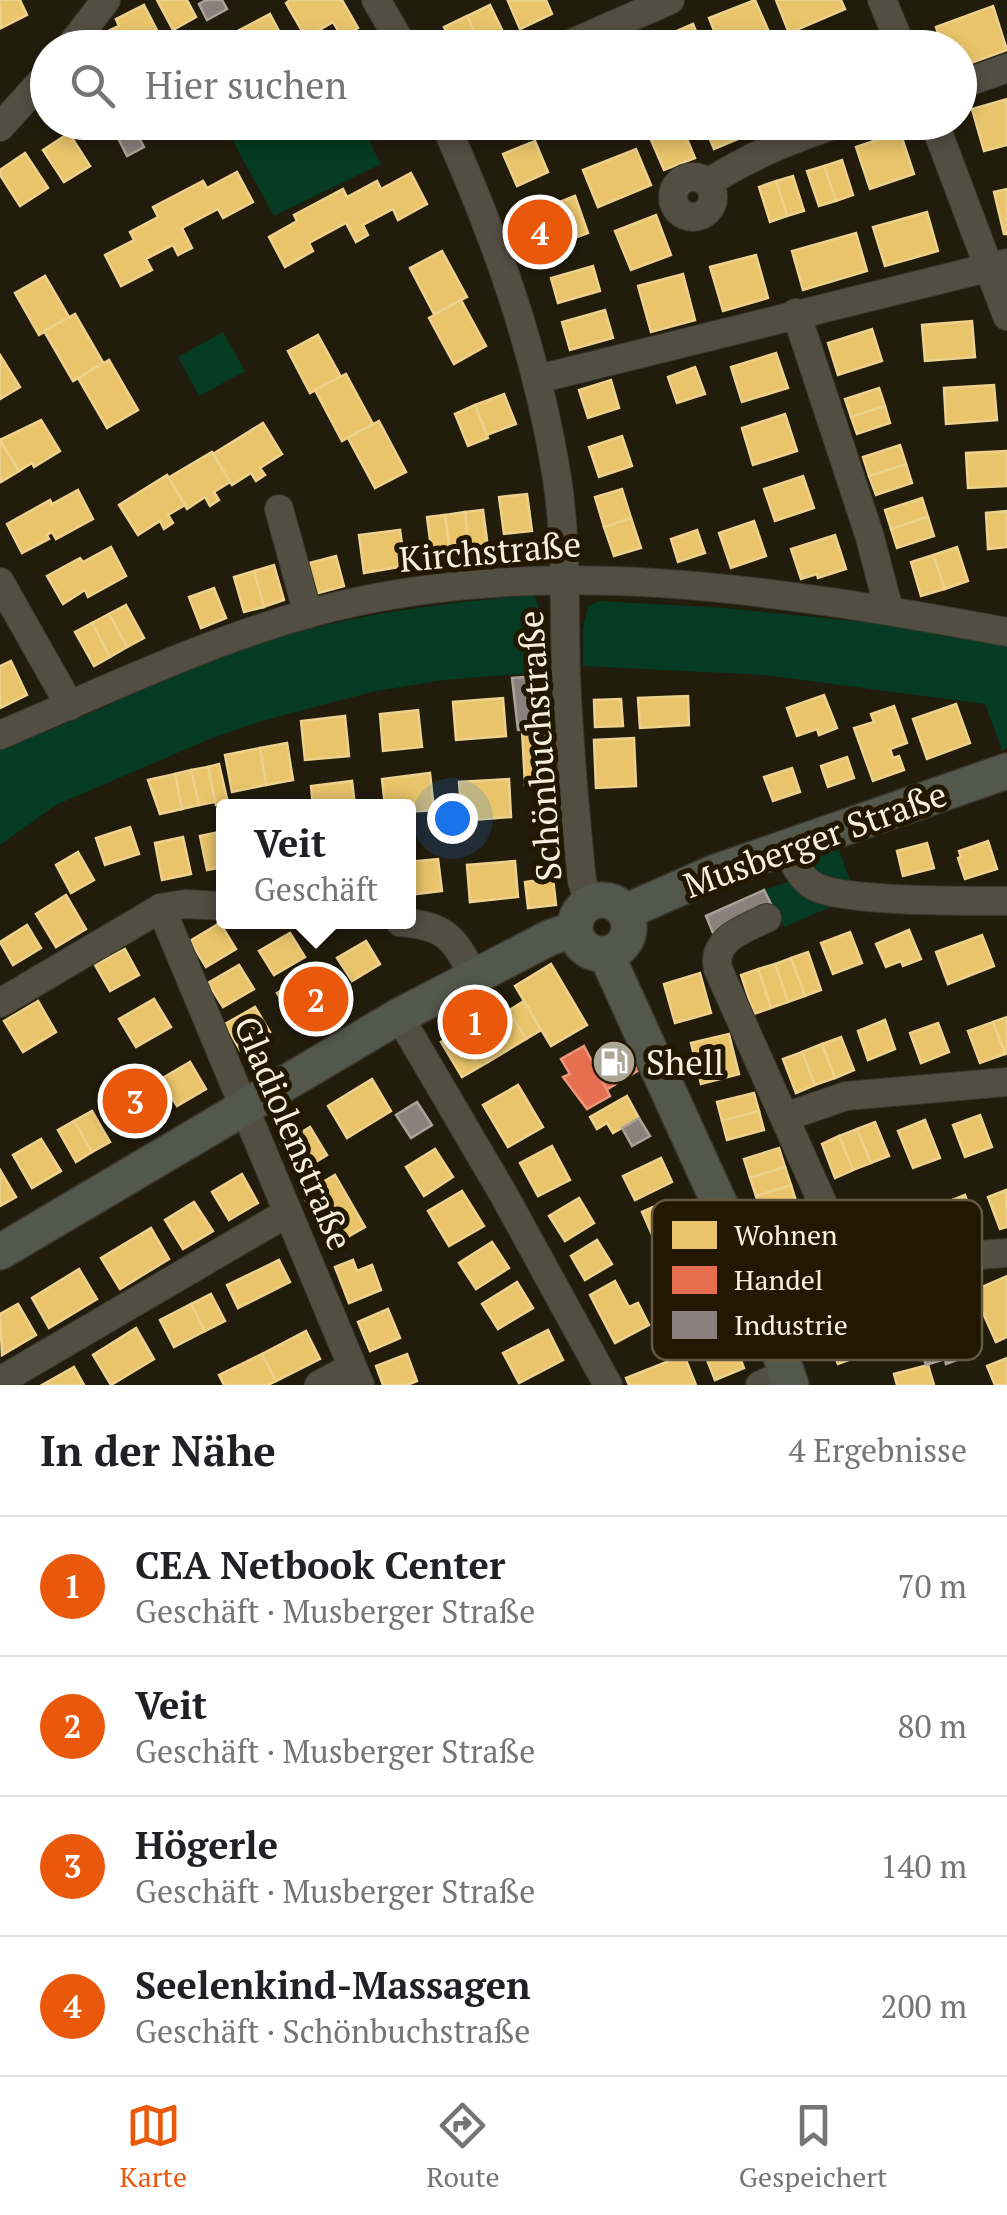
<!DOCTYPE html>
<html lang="de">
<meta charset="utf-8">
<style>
:root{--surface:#fff;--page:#f6f6f6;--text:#202124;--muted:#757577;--line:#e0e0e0;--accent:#ea580c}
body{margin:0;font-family:"PT Serif",serif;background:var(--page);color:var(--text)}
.you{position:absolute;left:452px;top:818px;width:35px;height:35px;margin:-25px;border:8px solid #fff;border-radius:50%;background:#1a73e8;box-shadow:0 0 0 15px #1a73e833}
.badge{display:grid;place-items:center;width:65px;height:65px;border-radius:50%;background:var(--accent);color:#fff;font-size:32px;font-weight:700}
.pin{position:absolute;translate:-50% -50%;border:5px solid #fff;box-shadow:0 2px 10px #0006}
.popup{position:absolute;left:216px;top:799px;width:200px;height:130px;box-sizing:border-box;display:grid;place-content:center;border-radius:10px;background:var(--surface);filter:drop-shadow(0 2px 8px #0005);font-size:32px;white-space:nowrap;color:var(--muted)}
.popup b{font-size:38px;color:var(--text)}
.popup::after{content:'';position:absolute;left:50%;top:100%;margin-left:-20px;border:20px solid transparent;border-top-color:var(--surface)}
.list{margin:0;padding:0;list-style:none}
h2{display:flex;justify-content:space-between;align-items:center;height:130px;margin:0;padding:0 40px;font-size:42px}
h2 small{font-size:32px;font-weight:400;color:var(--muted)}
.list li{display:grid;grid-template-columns:65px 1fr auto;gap:30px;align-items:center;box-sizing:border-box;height:140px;padding:0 40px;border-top:2px solid var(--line)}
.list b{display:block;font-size:38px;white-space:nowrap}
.list p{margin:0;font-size:32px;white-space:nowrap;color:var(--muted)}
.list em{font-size:32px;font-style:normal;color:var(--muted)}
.icon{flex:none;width:55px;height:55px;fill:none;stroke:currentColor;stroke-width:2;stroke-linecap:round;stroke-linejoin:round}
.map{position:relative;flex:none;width:1007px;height:1385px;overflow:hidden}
.search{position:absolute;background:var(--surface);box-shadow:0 5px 15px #0003;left:30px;right:30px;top:30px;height:110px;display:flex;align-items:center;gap:25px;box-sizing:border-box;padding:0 35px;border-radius:55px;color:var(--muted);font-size:38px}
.sheet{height:690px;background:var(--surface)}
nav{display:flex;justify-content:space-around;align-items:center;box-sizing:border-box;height:140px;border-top:2px solid var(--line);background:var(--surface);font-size:28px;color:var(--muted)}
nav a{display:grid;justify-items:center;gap:5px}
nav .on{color:var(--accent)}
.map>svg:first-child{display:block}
.green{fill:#053b22}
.homes{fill:#e9c46a;stroke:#edd18d;stroke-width:2.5}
.shops{fill:#e76f51;stroke:#ec967b;stroke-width:2.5}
.industry{fill:#8a817c;stroke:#aba299;stroke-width:2.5}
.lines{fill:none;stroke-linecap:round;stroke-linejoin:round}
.minor-casing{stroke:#3a362b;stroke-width:30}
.major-casing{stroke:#3a362b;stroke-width:38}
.minor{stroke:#524e42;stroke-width:28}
.major{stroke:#53574c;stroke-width:35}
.labels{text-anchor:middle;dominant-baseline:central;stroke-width:10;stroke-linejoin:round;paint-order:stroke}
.street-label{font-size:35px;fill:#f7f0de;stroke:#221700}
.poi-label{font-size:35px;fill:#f7f0de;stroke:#221700;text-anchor:start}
.key{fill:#221700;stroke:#625843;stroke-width:2.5}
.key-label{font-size:28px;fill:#f7f0de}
</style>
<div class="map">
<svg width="1007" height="1385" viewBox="0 0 1007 1385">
<rect width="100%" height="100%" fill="#221c0c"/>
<g class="green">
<path d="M223 123H360L381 164 274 216Z"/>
<path d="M223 332 245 371 199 396 178 357Z"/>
<path d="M534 595 543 617 545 672 443 680 376 691 265 720 212 738 56 805 0 845V749C89 719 173 670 263 642 352 614 441 603 534 595Z"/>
<path d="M599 601 724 608 886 624 1007 646V748L1002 750 985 704 764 675 583 666V628L588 606Z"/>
<path d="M838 848 852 886 833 906 784 927 764 890 802 877 807 863Z"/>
</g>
<g class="homes">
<path d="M0 0H20L27 15 1 28Z"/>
<path d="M157 0H187L196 17 173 30Z"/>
<path d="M290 0H342L358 28 342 37 333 22 306 38 286 3Z"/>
<path d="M546 0 552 14 520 29 508 1Z"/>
<path d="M755 0 773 41 757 48H721L709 18Z"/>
<path d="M776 0H841L845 9 789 33Z"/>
<path d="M144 5 161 38 142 48H119L110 30 119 26 116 19Z"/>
<path d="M490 5 505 36 482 47 467 16Z"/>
<path d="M993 6 1007 50 960 67V48H943L936 27Z"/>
<path d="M270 14 288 48H229L224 38Z"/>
<path d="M467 16 482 47 481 48H454L444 27Z"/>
<path d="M693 24 703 48H651L649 43Z"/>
<path d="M1007 99V145L984 151 972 109Z"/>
<path d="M653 122H680L695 158 664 170 645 126Z"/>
<path d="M703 122H742L747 135 714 149Z"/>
<path d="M900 132 914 174 870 189 856 147Z"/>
<path d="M69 133 90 166 64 182 43 150Z"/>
<path d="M535 141 548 172 517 186 503 154Z"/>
<path d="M636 149 651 185 598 207 583 170Z"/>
<path d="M25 153 48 188 20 206 0 175V170Z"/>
<path d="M842 160 853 195 836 201 824 166Z"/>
<path d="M824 166 836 201 819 206 807 171Z"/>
<path d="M237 172 253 202 223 218 218 209 182 228 192 248 178 255 173 245 146 259 152 270 121 286 105 255 134 240 130 232 158 217 153 207 203 181 207 188Z"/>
<path d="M411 173 427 204 398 220 393 209 363 225 368 235 356 242 346 223 309 243 313 251 285 267 269 237 297 221 294 215 343 189 347 197 377 181 381 189Z"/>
<path d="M793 176 804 211 787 216 776 181Z"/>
<path d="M776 181 787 216 770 222 759 187Z"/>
<path d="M1007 189V234H1004L994 192Z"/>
<path d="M575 196 588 233 569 240 567 235 539 245 530 222 560 211 557 203Z"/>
<path d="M927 212 938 251 885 266 873 227Z"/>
<path d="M656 215 671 255 631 270 615 231Z"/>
<path d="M856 233 867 271 803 290 792 251Z"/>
<path d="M442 251 467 297 434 314 410 268Z"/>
<path d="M756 255 768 298 723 311 710 267Z"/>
<path d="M593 266 600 291 558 303 551 278Z"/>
<path d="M683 274 695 320 651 332 638 286Z"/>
<path d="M45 276 69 317 39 335 15 293Z"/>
<path d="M461 300 486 346 454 364 429 318Z"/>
<path d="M605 310 613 338 570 350 562 322Z"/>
<path d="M75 314 104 364 73 381 44 331Z"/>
<path d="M972 321 975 357 925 361 922 325Z"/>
<path d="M872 329 882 361 838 375 828 343Z"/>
<path d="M318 335 341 377 310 393 288 351Z"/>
<path d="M776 353 788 388 742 402 731 367Z"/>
<path d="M0 355 20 387 0 399Z"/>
<path d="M109 360 138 410 107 428 78 378Z"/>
<path d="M695 367 705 394 677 403 668 377Z"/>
<path d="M346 374 373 424 342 441 315 390Z"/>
<path d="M611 380 619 408 588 418 579 390Z"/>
<path d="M994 385 997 420 946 424 944 388Z"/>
<path d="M879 388 885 406 851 417 845 399Z"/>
<path d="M504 394 516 424 487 435 475 405Z"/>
<path d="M475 405 488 438 468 446 455 414Z"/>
<path d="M885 406 890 423 857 434 851 417Z"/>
<path d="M785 414 797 451 753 465 742 428Z"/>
<path d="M41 420 60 451 34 467 32 463 19 471 0 440Z"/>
<path d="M379 421 406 472 375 488 348 438Z"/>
<path d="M263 423 282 454 260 468 265 475 256 481 251 473 232 485 213 454Z"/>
<path d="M622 436 632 466 599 477 589 447Z"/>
<path d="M0 440 19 471 1 482 0 480Z"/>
<path d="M900 445 906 464 869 476 863 457Z"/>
<path d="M1007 451V486L968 488 966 453Z"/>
<path d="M212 452 230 482 214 492 219 500 210 506 205 497 187 509 168 478Z"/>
<path d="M906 464 912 483 876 495 869 476Z"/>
<path d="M167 475 185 505 168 515 173 523 164 529 160 521 138 535 119 505Z"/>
<path d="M803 476 814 508 775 521 764 489Z"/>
<path d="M622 489 631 518 604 527 595 497Z"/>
<path d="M78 490 93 519 56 539 52 532 47 535 49 539 22 553 7 524 50 500 52 504Z"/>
<path d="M527 494 532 531 504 534 499 497Z"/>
<path d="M922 498 928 517 891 529 885 510Z"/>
<path d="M483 510 488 548 469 550 465 512Z"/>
<path d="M1007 511V547L988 549 986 513Z"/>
<path d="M465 512 469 550 450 553 445 515Z"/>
<path d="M445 515 450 553 432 555 427 517Z"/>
<path d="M928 517 934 536 897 548 891 529Z"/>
<path d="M631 518 641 548 614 556 604 527Z"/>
<path d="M754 521 766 556 731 568 719 533Z"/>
<path d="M400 530 405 566 364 573 359 535Z"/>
<path d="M697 530 705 553 678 562 671 539Z"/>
<path d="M835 535 846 569 818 578 817 574 801 579 791 549Z"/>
<path d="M111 547 126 576 88 597 85 590 63 604 47 576 80 558 83 562Z"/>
<path d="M957 547 968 581 945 589 933 555Z"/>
<path d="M933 555 945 589 921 596 911 562Z"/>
<path d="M336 556 344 586 315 594 306 564Z"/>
<path d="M274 565 284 600 264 607 254 571Z"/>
<path d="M254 571 264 607 244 612 234 577Z"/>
<path d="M214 588 226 618 201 628 189 597Z"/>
<path d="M126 605 144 638 127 647 109 614Z"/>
<path d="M109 614 127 647 110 657 92 623Z"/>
<path d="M92 623 110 657 94 666 75 632Z"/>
<path d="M11 661 27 695 0 708V666Z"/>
<path d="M824 695 837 728 819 735 817 729 797 736 787 708Z"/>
<path d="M688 696 689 725 640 728 638 698Z"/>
<path d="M503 698 506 736 456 740 453 702Z"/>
<path d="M621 699 623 726 595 727 594 700Z"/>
<path d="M956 704 970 743 927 759 913 719Z"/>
<path d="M894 706 907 743 890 749 893 758 899 756 904 770 873 781 854 728 874 722 871 714Z"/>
<path d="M418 710 422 747 383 751 380 714Z"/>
<path d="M345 716 349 756 305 760 301 721Z"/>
<path d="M549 728 552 783 525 785 522 730Z"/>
<path d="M634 738 636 786 596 788 594 740Z"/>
<path d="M287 743 293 780 266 785 260 748Z"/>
<path d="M260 748 266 785 232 792 225 755Z"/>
<path d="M847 757 854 778 828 787 821 766Z"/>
<path d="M219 764 228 803 216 805 208 767Z"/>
<path d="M208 767 215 802 199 805 191 770Z"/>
<path d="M792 768 800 792 773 801 764 777Z"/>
<path d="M191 770 199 805 182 809 175 774Z"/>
<path d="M430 773 434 810 408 812V806H385L382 779Z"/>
<path d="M175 774 182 809 160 814 148 780Z"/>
<path d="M509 779 511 817 462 821 459 782Z"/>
<path d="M352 781 355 806H313L311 786Z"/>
<path d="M130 827 139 854 105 865 96 838Z"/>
<path d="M224 831V867L207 870 200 836Z"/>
<path d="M183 837 191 874 162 880 155 843Z"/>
<path d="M988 841 997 869 965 879 958 858 961 857 959 851Z"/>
<path d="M927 843 934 868 903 876 897 851Z"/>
<path d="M78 852 94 880 71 893 56 865Z"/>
<path d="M438 859 442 891 408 895V862Z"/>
<path d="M515 861 518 897 470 902 467 865Z"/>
<path d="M553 878 556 905 528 908 525 882Z"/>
<path d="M66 895 86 929 56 947 36 914Z"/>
<path d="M220 923 236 949 206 967 190 941Z"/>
<path d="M27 925 41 948 13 965 0 942Z"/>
<path d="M909 930 921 959 903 966 901 961 886 967 876 944Z"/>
<path d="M850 932 862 963 833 974 821 943Z"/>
<path d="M290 933 305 957 274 975 259 951Z"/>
<path d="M982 935 994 966 948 984 936 952Z"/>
<path d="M366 941 380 964 352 981 337 958Z"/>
<path d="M125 949 139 975 110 991 95 965Z"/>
<path d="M808 952 821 990 805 996 791 958Z"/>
<path d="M791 958 805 996 788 1002 775 964Z"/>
<path d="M551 964 587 1025 551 1046 515 986Z"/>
<path d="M775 964 788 1002 771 1008 758 969Z"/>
<path d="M239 965 254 989 223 1007 208 983Z"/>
<path d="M758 969 771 1008 754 1014 741 975Z"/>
<path d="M311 973 327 1000 293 1021 277 993Z"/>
<path d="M700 973 711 1013 675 1023 664 984Z"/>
<path d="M154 999 171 1027 136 1047 119 1019Z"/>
<path d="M38 1001 56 1032 23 1052 4 1021Z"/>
<path d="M524 1001 541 1030 526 1039 508 1011Z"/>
<path d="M504 1004 526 1039 488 1062 467 1026Z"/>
<path d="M255 1007 270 1032 240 1050 225 1024Z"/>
<path d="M1007 1017V1053L1005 1054 993 1022Z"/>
<path d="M885 1020 895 1049 868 1060 858 1031Z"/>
<path d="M993 1022 1005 1054 980 1063 968 1031Z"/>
<path d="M938 1023 949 1052 921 1063 910 1033Z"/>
<path d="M467 1026 488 1062 462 1077 441 1042Z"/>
<path d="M729 1034 739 1074 701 1084 691 1043Z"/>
<path d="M841 1037 854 1070 835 1078 822 1044Z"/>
<path d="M822 1044 835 1078 815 1085 802 1052Z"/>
<path d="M802 1052 815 1085 796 1093 783 1059Z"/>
<path d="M190 1062 206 1089 177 1106 161 1079Z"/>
<path d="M372 1079 391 1111 347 1138 328 1106Z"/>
<path d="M140 1083 160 1116 126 1136 106 1102Z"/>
<path d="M518 1085 543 1127 508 1147 483 1105Z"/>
<path d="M754 1093 759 1111 722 1121 717 1102Z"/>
<path d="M627 1096 639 1118 613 1133 607 1123 597 1129 590 1117Z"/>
<path d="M92 1111 110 1142 92 1152 74 1121Z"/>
<path d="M759 1111 764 1130 727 1140 722 1121Z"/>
<path d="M980 1115 992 1147 965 1157 953 1125Z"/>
<path d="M925 1120 940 1158 913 1168 898 1131Z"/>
<path d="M74 1121 92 1152 76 1162 58 1130Z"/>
<path d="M875 1122 889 1156 871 1163 857 1129Z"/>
<path d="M310 1127 327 1155 298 1173 281 1145Z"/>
<path d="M857 1129 871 1163 853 1170 839 1136Z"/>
<path d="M839 1136 853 1170 835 1178 822 1144Z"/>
<path d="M41 1139 61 1171 32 1188 13 1155Z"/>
<path d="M552 1146 570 1180 538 1196 520 1163Z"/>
<path d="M779 1148 785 1167 750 1178 744 1159Z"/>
<path d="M435 1149 453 1177 424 1196 406 1167Z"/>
<path d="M661 1158 672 1182 635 1200 623 1176Z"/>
<path d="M785 1167 791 1185 756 1196 750 1178Z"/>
<path d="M0 1170 16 1197 0 1206Z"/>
<path d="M242 1174 258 1203 229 1220 212 1192Z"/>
<path d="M335 1175 365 1227 332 1246 302 1194Z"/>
<path d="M791 1185 797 1204 762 1215 756 1196Z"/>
<path d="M1006 1190 1007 1227 1000 1229 988 1197Z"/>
<path d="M462 1191 484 1226 449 1246 428 1211Z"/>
<path d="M965 1195 977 1228 945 1241 932 1208Z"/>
<path d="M579 1198 594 1223 565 1241 549 1216Z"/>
<path d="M667 1201 679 1228 654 1239 642 1212Z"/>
<path d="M911 1201 926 1237 908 1245 893 1209Z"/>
<path d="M194 1202 213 1231 183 1249 165 1220Z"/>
<path d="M893 1209 908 1245 890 1252 875 1216Z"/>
<path d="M874 1214 889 1250 871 1257 856 1221Z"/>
<path d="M813 1223 828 1277 794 1287 778 1233Z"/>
<path d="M151 1228 169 1259 120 1289 101 1258Z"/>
<path d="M685 1239 702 1278 676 1290 658 1251Z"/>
<path d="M597 1240 612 1264 585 1280 571 1256Z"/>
<path d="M492 1242 509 1268 476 1289 459 1263Z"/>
<path d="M279 1260 290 1282 238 1308 227 1285Z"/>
<path d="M353 1260 357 1271 372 1265 381 1290 349 1303 335 1267Z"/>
<path d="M79 1269 97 1299 49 1328 32 1298Z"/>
<path d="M1007 1276V1337L996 1342 973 1291Z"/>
<path d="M943 1279 958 1318 924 1331 908 1292Z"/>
<path d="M615 1281 629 1307 638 1303 649 1325 615 1343 590 1295Z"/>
<path d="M517 1282 533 1308 498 1329 482 1304Z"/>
<path d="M709 1287 724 1321 695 1334 680 1300Z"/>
<path d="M211 1294 225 1321 205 1331 191 1304Z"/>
<path d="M18 1304 36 1335 2 1355 0 1314Z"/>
<path d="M191 1304 205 1331 174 1347 160 1320Z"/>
<path d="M388 1309 400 1338 370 1351 358 1322Z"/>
<path d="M882 1309 895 1343 838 1364 825 1331Z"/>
<path d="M136 1328 154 1359 111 1385 93 1355Z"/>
<path d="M548 1330 563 1360 519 1383 503 1353Z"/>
<path d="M306 1331 320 1359 276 1381 262 1354Z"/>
<path d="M731 1335 744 1368 715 1380 702 1347Z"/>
<path d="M262 1354 276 1381 268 1385H224L219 1375Z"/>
<path d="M407 1354 417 1381 407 1385H383L376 1366Z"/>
<path d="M684 1355 696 1385H629L626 1378Z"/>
<path d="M1007 1358V1385H995L987 1366Z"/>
<path d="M928 1365 934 1385H897L894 1374Z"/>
<path d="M74 1367 84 1385H42Z"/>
</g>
<g class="shops">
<path d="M623 1044 639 1070 606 1090 591 1063Z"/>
<path d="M584 1046 610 1096 587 1109 563 1077 570 1074 561 1059Z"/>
</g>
<g class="industry">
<path d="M206 0H222L227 9 207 20 199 4Z"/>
<path d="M135 131 144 147 127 156 119 140Z"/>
<path d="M538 676 543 718 535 719 536 729 518 730 512 678Z"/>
<path d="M764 890 772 906 713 933 706 916Z"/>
<path d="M417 1102 432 1125 411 1138 396 1115Z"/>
<path d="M639 1118 650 1136 632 1146 622 1128Z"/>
<path d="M960 1326 965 1357 946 1364 945 1359 926 1365 919 1342Z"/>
</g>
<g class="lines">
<g class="minor-casing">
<g id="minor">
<path d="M376 0 404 48"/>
<path d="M882 0 902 48"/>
<path d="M69 48 106 0"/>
<path d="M561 48 670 0"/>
<path d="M960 85 1007 68"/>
<path d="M444 122C496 238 537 353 557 478 567 544 564 610 566 676 569 744 575 813 582 881L589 903"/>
<path d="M934 122 1007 316"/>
<path d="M0 127 48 74"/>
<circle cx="693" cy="197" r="20"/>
<path d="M708 183C751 155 794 138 843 122"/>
<path d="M796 313 869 534 889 610"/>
<path d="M538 379 1007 263"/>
<path d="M279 509 308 614"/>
<path d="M0 582 70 706"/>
<path d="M0 735C102 692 203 643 310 613 539 550 778 590 1007 632"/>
<path d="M788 848C793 863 800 878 814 886 841 902 969 901 1007 901"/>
<path d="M161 908 360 1385"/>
<path d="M767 918C745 928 711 940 718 969L861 1289"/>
<path d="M400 922C445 926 453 936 473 975"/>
<path d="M0 1003 161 908 185 904 224 906"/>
<path d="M399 1016 505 1197 608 1385"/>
<path d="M785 1117 846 1096 1007 1082"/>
<path d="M775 1335C862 1293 905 1257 1007 1253"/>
<path d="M0 1381 287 1213"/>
<path d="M319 1385 352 1367"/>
<path d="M760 1385 788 1373"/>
</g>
</g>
<g class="major-casing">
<g id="major">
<circle cx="602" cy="927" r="27"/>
<path d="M625 912 716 872 1007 771"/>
<path d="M606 954 752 1275 791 1385"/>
<path d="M0 1252 399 1016 551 937 574 930"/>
</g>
</g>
<use href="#minor" class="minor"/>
<use href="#major" class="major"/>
</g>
<defs>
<g id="fuel-disc" transform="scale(2.25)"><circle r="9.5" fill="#aca694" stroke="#221700"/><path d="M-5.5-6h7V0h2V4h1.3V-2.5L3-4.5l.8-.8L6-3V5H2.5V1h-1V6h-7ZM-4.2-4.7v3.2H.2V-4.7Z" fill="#fff"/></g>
</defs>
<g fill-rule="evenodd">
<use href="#fuel-disc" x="614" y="1062"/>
</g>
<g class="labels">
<g class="street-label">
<text transform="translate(490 551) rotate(-5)">Kirchstraße</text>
<text transform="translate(539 746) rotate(-94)">Schönbuchstraße</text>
<text transform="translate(815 839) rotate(-20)">Musberger Straße</text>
<text transform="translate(294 1133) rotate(67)">Gladiolenstraße</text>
</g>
<g class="poi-label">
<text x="646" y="1062">Shell</text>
</g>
</g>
<rect x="652" y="1200" width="330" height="160" rx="15" class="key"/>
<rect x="672" y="1221" width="45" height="28" fill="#e9c46a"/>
<rect x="672" y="1266" width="45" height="28" fill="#e76f51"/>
<rect x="672" y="1311" width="45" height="28" fill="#8a817c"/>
<g class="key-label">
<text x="734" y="1245">Wohnen</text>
<text x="734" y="1290">Handel</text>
<text x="734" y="1335">Industrie</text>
</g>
</svg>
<div class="you"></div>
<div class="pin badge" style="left:475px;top:1022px">1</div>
<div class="pin badge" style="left:316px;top:999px">2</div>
<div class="popup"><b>Veit</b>Geschäft</div>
<div class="pin badge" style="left:135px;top:1101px">3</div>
<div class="pin badge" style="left:540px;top:232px">4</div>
<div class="search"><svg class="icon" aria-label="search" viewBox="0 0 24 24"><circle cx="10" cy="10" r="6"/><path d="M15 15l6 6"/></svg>Hier suchen</div>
</div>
<section class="sheet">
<h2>In der Nähe<small>4 Ergebnisse</small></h2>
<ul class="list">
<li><span class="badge">1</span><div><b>CEA Netbook Center</b><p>Geschäft · Musberger Straße</p></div><em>70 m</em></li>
<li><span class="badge">2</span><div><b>Veit</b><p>Geschäft · Musberger Straße</p></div><em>80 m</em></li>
<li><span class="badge">3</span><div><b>Högerle</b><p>Geschäft · Musberger Straße</p></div><em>140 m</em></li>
<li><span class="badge">4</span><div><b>Seelenkind-Massagen</b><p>Geschäft · Schönbuchstraße</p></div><em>200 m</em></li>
</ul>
</section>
<nav>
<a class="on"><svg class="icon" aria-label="map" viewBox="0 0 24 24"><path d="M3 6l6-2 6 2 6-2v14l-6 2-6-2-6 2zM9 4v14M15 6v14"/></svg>Karte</a>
<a><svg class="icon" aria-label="directions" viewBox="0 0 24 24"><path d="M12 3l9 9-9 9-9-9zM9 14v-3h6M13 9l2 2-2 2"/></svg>Route</a>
<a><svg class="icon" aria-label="saved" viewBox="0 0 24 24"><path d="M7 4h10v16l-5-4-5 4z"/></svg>Gespeichert</a>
</nav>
